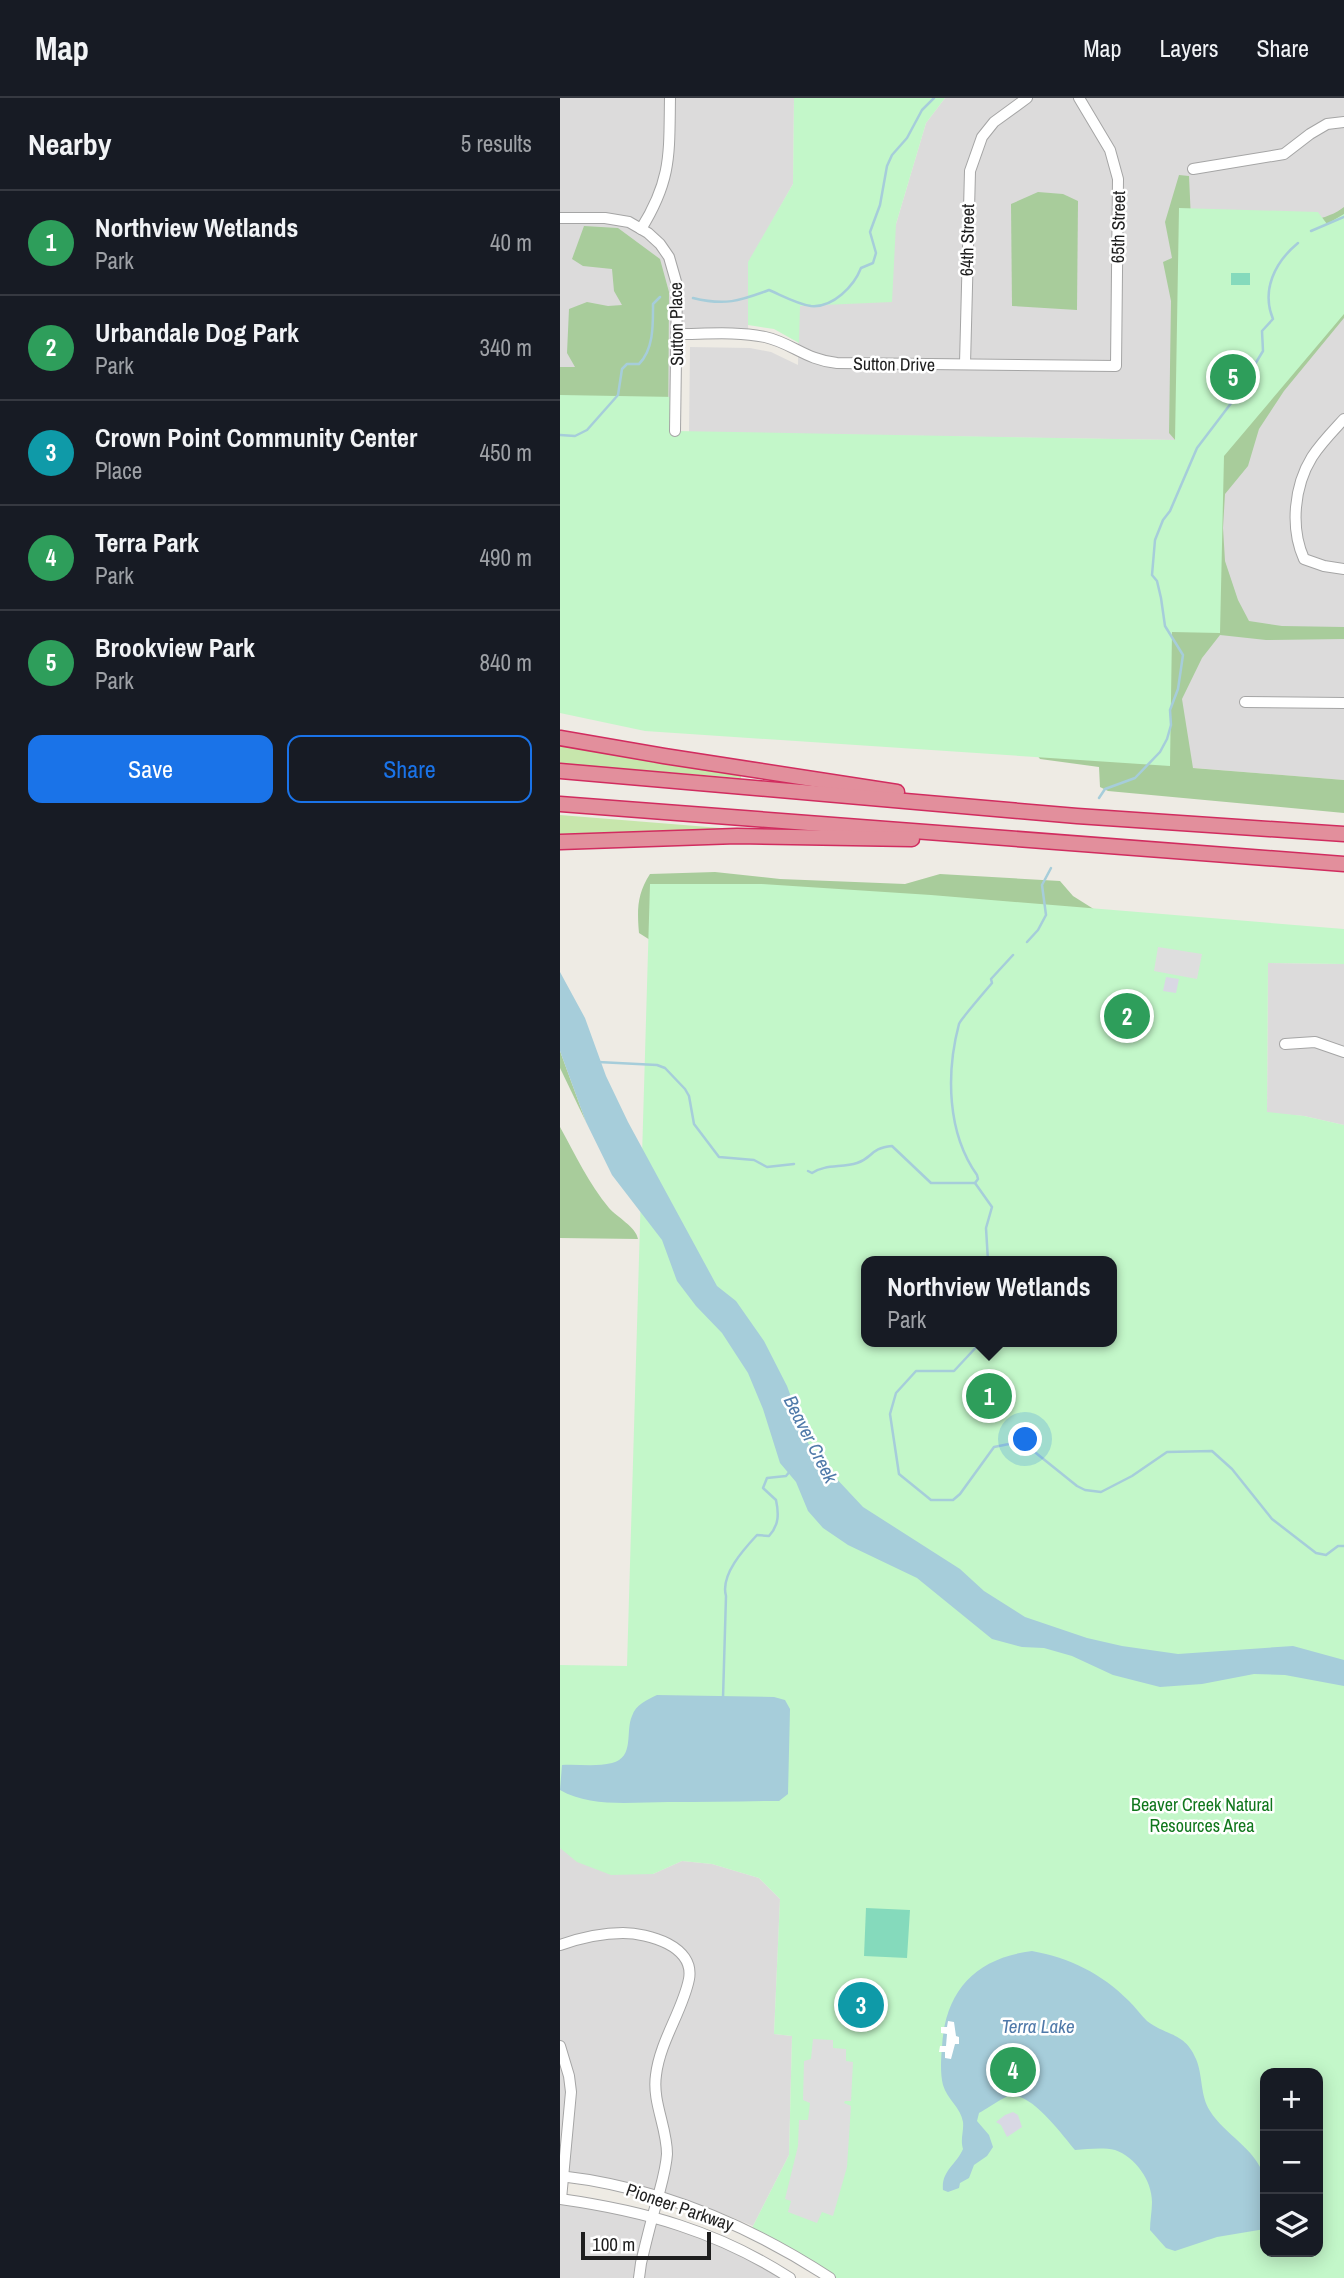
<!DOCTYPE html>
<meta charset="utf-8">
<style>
:root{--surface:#171b24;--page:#242831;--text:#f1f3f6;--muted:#9ea1a6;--line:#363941;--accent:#1a73e8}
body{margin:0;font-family:"Archivo Narrow",sans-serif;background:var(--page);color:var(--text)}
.controls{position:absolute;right:21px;bottom:21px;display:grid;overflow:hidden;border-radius:14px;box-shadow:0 4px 18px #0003}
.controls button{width:63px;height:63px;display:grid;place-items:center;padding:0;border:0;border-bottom:2px solid var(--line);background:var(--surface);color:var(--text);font:35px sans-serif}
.scale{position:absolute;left:21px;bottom:18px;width:130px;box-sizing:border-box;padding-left:7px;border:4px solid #1e1e1e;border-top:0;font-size:19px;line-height:24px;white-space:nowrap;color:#1e1e1e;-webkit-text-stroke:5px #fff;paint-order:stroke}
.you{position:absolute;left:466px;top:1342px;width:24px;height:24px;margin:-18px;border:5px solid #fff;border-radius:50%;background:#1a73e8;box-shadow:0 0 0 10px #1a73e833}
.badge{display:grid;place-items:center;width:46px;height:46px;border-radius:50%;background:var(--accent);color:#fff;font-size:23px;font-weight:700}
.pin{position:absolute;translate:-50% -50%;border:4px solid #fff;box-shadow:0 2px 7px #0006}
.popup{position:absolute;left:301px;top:1158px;width:256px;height:91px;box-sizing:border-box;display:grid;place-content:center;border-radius:14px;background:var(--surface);filter:drop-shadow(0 2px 5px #0005);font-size:23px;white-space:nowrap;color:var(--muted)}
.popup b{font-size:26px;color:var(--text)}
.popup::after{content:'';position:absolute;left:50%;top:100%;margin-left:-14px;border:14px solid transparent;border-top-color:var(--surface)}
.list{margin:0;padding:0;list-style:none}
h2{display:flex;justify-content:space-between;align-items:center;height:91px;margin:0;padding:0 28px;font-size:30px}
h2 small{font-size:23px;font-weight:400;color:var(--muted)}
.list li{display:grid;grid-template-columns:46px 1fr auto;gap:21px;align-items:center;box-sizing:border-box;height:105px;padding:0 28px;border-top:2px solid var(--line)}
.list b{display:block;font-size:26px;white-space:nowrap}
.list p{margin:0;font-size:23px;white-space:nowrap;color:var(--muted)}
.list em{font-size:23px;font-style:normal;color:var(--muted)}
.actions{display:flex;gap:14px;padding:21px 28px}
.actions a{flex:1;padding:16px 0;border:2px solid var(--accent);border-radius:14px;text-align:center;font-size:24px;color:var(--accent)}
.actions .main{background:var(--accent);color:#fff}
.icon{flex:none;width:38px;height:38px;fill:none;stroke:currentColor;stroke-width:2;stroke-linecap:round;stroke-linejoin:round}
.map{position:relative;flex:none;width:784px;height:2180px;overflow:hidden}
header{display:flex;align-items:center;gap:42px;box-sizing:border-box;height:98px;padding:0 35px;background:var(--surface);border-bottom:2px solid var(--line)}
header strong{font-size:33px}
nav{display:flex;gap:38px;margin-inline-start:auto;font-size:24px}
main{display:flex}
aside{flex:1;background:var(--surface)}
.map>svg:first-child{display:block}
.residential{fill:#dcdbdb}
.grass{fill:#c7e6ac}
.forest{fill:#a8cc9b}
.park{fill:#c3f7c9;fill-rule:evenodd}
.pitch{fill:#85dabc}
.parking{fill:#dedede}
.plaza{fill:#d9d8e4}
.water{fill:#a6cdda}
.pier{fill:#fff}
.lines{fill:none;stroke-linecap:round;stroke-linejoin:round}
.stream{stroke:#a6cdda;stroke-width:2.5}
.minor-casing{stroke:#a5a5a5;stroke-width:12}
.highway-casing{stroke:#d12c5f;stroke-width:17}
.minor{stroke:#fff;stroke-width:10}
.highway{stroke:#e28f9c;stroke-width:14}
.labels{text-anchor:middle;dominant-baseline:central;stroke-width:5;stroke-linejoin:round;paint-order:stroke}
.street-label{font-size:18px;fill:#1e1e1e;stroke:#fff}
.park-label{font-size:18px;fill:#10771c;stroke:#fff}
.water-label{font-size:19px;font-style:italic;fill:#4f79a9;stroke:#fff}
</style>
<header>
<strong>Map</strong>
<nav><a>Map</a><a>Layers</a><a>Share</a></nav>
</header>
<main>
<aside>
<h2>Nearby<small>5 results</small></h2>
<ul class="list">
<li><span class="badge" style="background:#2e9e5b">1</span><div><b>Northview Wetlands</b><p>Park</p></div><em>40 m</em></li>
<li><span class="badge" style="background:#2e9e5b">2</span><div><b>Urbandale Dog Park</b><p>Park</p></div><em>340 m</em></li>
<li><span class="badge" style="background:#0f9aa8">3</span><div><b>Crown Point Community Center</b><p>Place</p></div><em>450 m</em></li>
<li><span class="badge" style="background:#2e9e5b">4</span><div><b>Terra Park</b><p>Park</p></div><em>490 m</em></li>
<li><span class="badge" style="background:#2e9e5b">5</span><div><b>Brookview Park</b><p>Park</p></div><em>840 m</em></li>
</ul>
<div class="actions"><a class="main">Save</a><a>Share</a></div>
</aside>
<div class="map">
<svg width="784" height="2180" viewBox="0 0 784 2180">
<rect width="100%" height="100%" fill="#eeebe4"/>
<g class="residential">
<path d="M0 0H234L233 86 189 164 188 237 117 236 116 299 0 297Z"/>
<path d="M385 0H784V116L615 342 129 334 130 249 190 250 211 254 238 267 239 208 336 126 366 25Z"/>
<path d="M784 216V682L610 668 664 358Z"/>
<path d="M708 865 784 866V1027L744 1018 707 1015Z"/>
<path d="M0 1750 93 1776 122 1763 152 1766 199 1780 220 1801 214 1936 232 1938 229 2057 193 2128 154 2112 89 2090 0 2076Z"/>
<path d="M0 2104 54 2112 105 2127 169 2150 223 2180H0Z"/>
</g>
<g class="grass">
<path d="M0 647 181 676V680L0 666Z"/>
<path d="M0 717 173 731 0 736Z"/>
</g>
<g class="forest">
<path d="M619 77 629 78 631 122C671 123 752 135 784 109V220L724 293 699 331 688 368 665 396 663 430 665 463 678 502 689 523 722 528 784 529V541L706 542 660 537 642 560 622 601 633 670 784 682V715L548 693 540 689 539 669 480 661 474 653 623 351 609 335 611 203 603 164 612 160 605 124Z"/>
<path d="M478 94 503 96 518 103 517 212 452 208 451 106Z"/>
<path d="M24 128 58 130 100 161 109 194 108 346 0 441V269H15L7 255 9 211 27 204 48 208 62 207 54 193 52 171 23 168 12 161Z"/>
<path d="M155 774 220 781 345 786 380 776 500 783 513 798 540 815 98 847 79 835C77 812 77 796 90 776Z"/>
<path d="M0 953 26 1024 0 970Z"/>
<path d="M0 1029C15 1056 29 1086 49 1110 57 1119 76 1129 78 1141L0 1140Z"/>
</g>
<g class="park">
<path d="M234 0H385L366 25 336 126 332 204 240 208 239 245 214 231 188 227V164L233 86Z"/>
<path d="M619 110 758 114 767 126 784 116V216L664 358 660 535 612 534 610 668 85 633 0 615V297L116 299 115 333 615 342Z"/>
<path d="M90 786H202L371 797 784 831V866L708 865 707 1014 744 1018 784 1027V2180H270L190 2134 229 2057 232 1938 214 1936 220 1801 199 1780 152 1766 122 1763 93 1776 51 1777 17 1764 0 1750V1567L67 1568ZM306 1163H552V1244H306ZM705 1975H758V2154H705Z"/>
</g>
<g class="pitch">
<rect x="671" y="175" width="19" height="12"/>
<path d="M306 1810 350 1812 347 1860 304 1858Z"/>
</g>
<g class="parking">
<path d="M598 849 642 856 637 881 594 873Z"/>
<path d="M253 1941 273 1942V1950L286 1951V1963L293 1964 291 2003H285L284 2005 291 2008 287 2069 273 2118 262 2114 257 2125 228 2114 231 2103 225 2101 238 2048 239 2022H248L250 2005 243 2002 244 1963 251 1961Z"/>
</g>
<g class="plaza">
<path d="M606 879 619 881 616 895 603 893Z"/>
<path d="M453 2014 458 2017 462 2029 447 2039 441 2027 436 2024 445 2017Z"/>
</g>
<g class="water">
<path d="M0 874 25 920 46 978 68 1024 157 1188 176 1203 204 1243 227 1288 248 1345 274 1378 303 1409 400 1471 424 1493 465 1519 527 1540 562 1548 618 1556 733 1548 784 1562V1588L725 1577 694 1576 642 1586 600 1589 553 1577 512 1558 484 1550 462 1549 432 1541 357 1480 288 1447 263 1430 248 1413 236 1384 220 1365 203 1311 188 1275 162 1235 136 1208 117 1183 102 1142 52 1077 26 1024 0 953Z"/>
<path d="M97 1597 214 1599 225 1602 230 1611 228 1696 219 1703H206C174 1704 141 1704 108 1704 73 1704 31 1710 0 1692L2 1667C18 1666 36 1669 52 1665 75 1659 65 1634 72 1618 76 1606 87 1602 97 1597Z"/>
<path d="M472 1853C510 1860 541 1875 569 1903 575 1909 581 1917 587 1923 606 1938 625 1934 636 1961 643 1977 640 1998 650 2013 665 2037 695 2050 704 2078 709 2092 705 2115 705 2131L657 2139 615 2153 606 2150 590 2132C590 2122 592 2113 592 2104 592 2082 575 2059 555 2052 543 2049 528 2051 515 2052 502 2037 470 1992 448 1998 446 1998 423 2013 419 2015L417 2023 429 2037 433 2049 427 2058 414 2067 409 2080 400 2085 399 2090 388 2094 383 2092C381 2073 396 2067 403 2051 400 2041 404 2034 403 2024 401 2010 387 2001 383 1987 380 1975 381 1961 382 1949 385 1892 416 1860 472 1853Z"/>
</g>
<path class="pier" d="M388 1923 394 1924 396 1938 399 1939V1946H395L391 1961 385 1960V1954H379L380 1948H386L387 1936 381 1935V1929H387Z"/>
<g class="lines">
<g class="stream">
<path d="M751 133 784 119"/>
<path d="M133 200C165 208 179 203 209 192 221 197 237 206 251 208 273 210 294 188 301 170L313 165 316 155 310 134 320 107 327 68 332 57 347 40 362 12 374 0"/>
<path d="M0 337 15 338 27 332 58 297 62 271 67 266H79C94 251 93 226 93 206L100 199"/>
<path d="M539 700 545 691 575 680 600 654 607 641 611 627 610 612 618 591 623 557 605 528 601 500 597 483 592 477 595 442 603 422 610 413 637 350 672 304 703 253 702 233 713 221C701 192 715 164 738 145"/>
<path d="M467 844 478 832 486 817 482 787 491 770"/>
<path d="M38 964 97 967 105 970 125 991 129 998 134 1026 159 1059 194 1062 207 1069 234 1066"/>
<path d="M248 1073 252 1075C265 1066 282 1070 297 1065 313 1060 310 1050 332 1048L371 1085H415L432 1109 426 1130 428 1163"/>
<path d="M415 1085 418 1081 417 1077C387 1035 386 975 399 926 400 922 427 891 432 885L431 881 453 857"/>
<path d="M421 1244 394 1273H356L336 1295 330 1316 339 1376 371 1402H393L400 1396 434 1349 454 1345 466 1347 517 1388 525 1392 541 1394 572 1378 607 1354 652 1353 672 1371 712 1421 756 1455 766 1457 778 1448H784"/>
<path d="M163 1600 166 1498C160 1477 184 1451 197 1437L209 1438C219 1427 219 1416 216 1402L203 1390 207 1380 226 1378 231 1372"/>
</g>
<g class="minor-casing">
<g id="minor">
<path d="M633 71 724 56 750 36 767 26 784 24"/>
<path d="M0 120H45L69 124 88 135 100 146 109 159 117 187 115 333"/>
<path d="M81 131C112 81 109 56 110 0"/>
<path d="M117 236C145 236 177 233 205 239 232 245 246 262 277 265L556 268 558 81 550 52 519 0"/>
<path d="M405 266 410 73 422 39 434 24 467 0"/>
<path d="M784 321C773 333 761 345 752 359 734 388 730 430 744 461L764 468 784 471"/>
<path d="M685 604 784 605"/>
<path d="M725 946 755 944 784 954"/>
<path d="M0 1847C20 1840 42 1835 63 1835 88 1835 135 1848 129 1881 123 1912 100 1943 96 1977 92 2004 107 2029 107 2056 106 2072 101 2087 97 2103 91 2123 86 2144 81 2165L79 2180"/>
<path d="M0 1948 9 1978 11 1994 1 2101"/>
<path d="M0 2078C97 2089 189 2127 270 2180"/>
<path d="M0 2101C85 2113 157 2133 230 2180"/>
</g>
</g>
<g class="highway-casing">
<g id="highway">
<path d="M0 640 104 658 337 694"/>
<path d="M0 673 517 718 784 736"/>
<path d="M0 706 784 766"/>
<path d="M0 744 177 738 352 741"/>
</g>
</g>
<use href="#minor" class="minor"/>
<use href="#highway" class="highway"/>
</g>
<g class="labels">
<g class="street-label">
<text transform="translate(558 129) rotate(-89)">65th Street</text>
<text transform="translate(407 142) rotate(-89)">64th Street</text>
<text transform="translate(116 226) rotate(-91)">Sutton Place</text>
<text transform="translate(334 266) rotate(1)">Sutton Drive</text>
<text transform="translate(120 2109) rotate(19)">Pioneer Parkway</text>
</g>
<g class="park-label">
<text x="642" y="1706">Beaver Creek Natural<tspan x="642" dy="21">Resources Area</tspan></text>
</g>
<g class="water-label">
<text transform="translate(251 1341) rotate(63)">Beaver Creek</text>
<text x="478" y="1928">Terra Lake</text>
</g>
</g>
</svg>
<div class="controls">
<button>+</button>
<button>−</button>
<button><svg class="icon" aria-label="layers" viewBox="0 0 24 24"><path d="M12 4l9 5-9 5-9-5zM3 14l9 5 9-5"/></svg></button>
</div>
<div class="scale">100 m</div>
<div class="you"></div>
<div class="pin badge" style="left:429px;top:1298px;background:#2e9e5b">1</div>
<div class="popup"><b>Northview Wetlands</b>Park</div>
<div class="pin badge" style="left:567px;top:918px;background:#2e9e5b">2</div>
<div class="pin badge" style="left:301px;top:1907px;background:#0f9aa8">3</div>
<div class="pin badge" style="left:453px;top:1972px;background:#2e9e5b">4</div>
<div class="pin badge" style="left:673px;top:279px;background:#2e9e5b">5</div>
</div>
</main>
